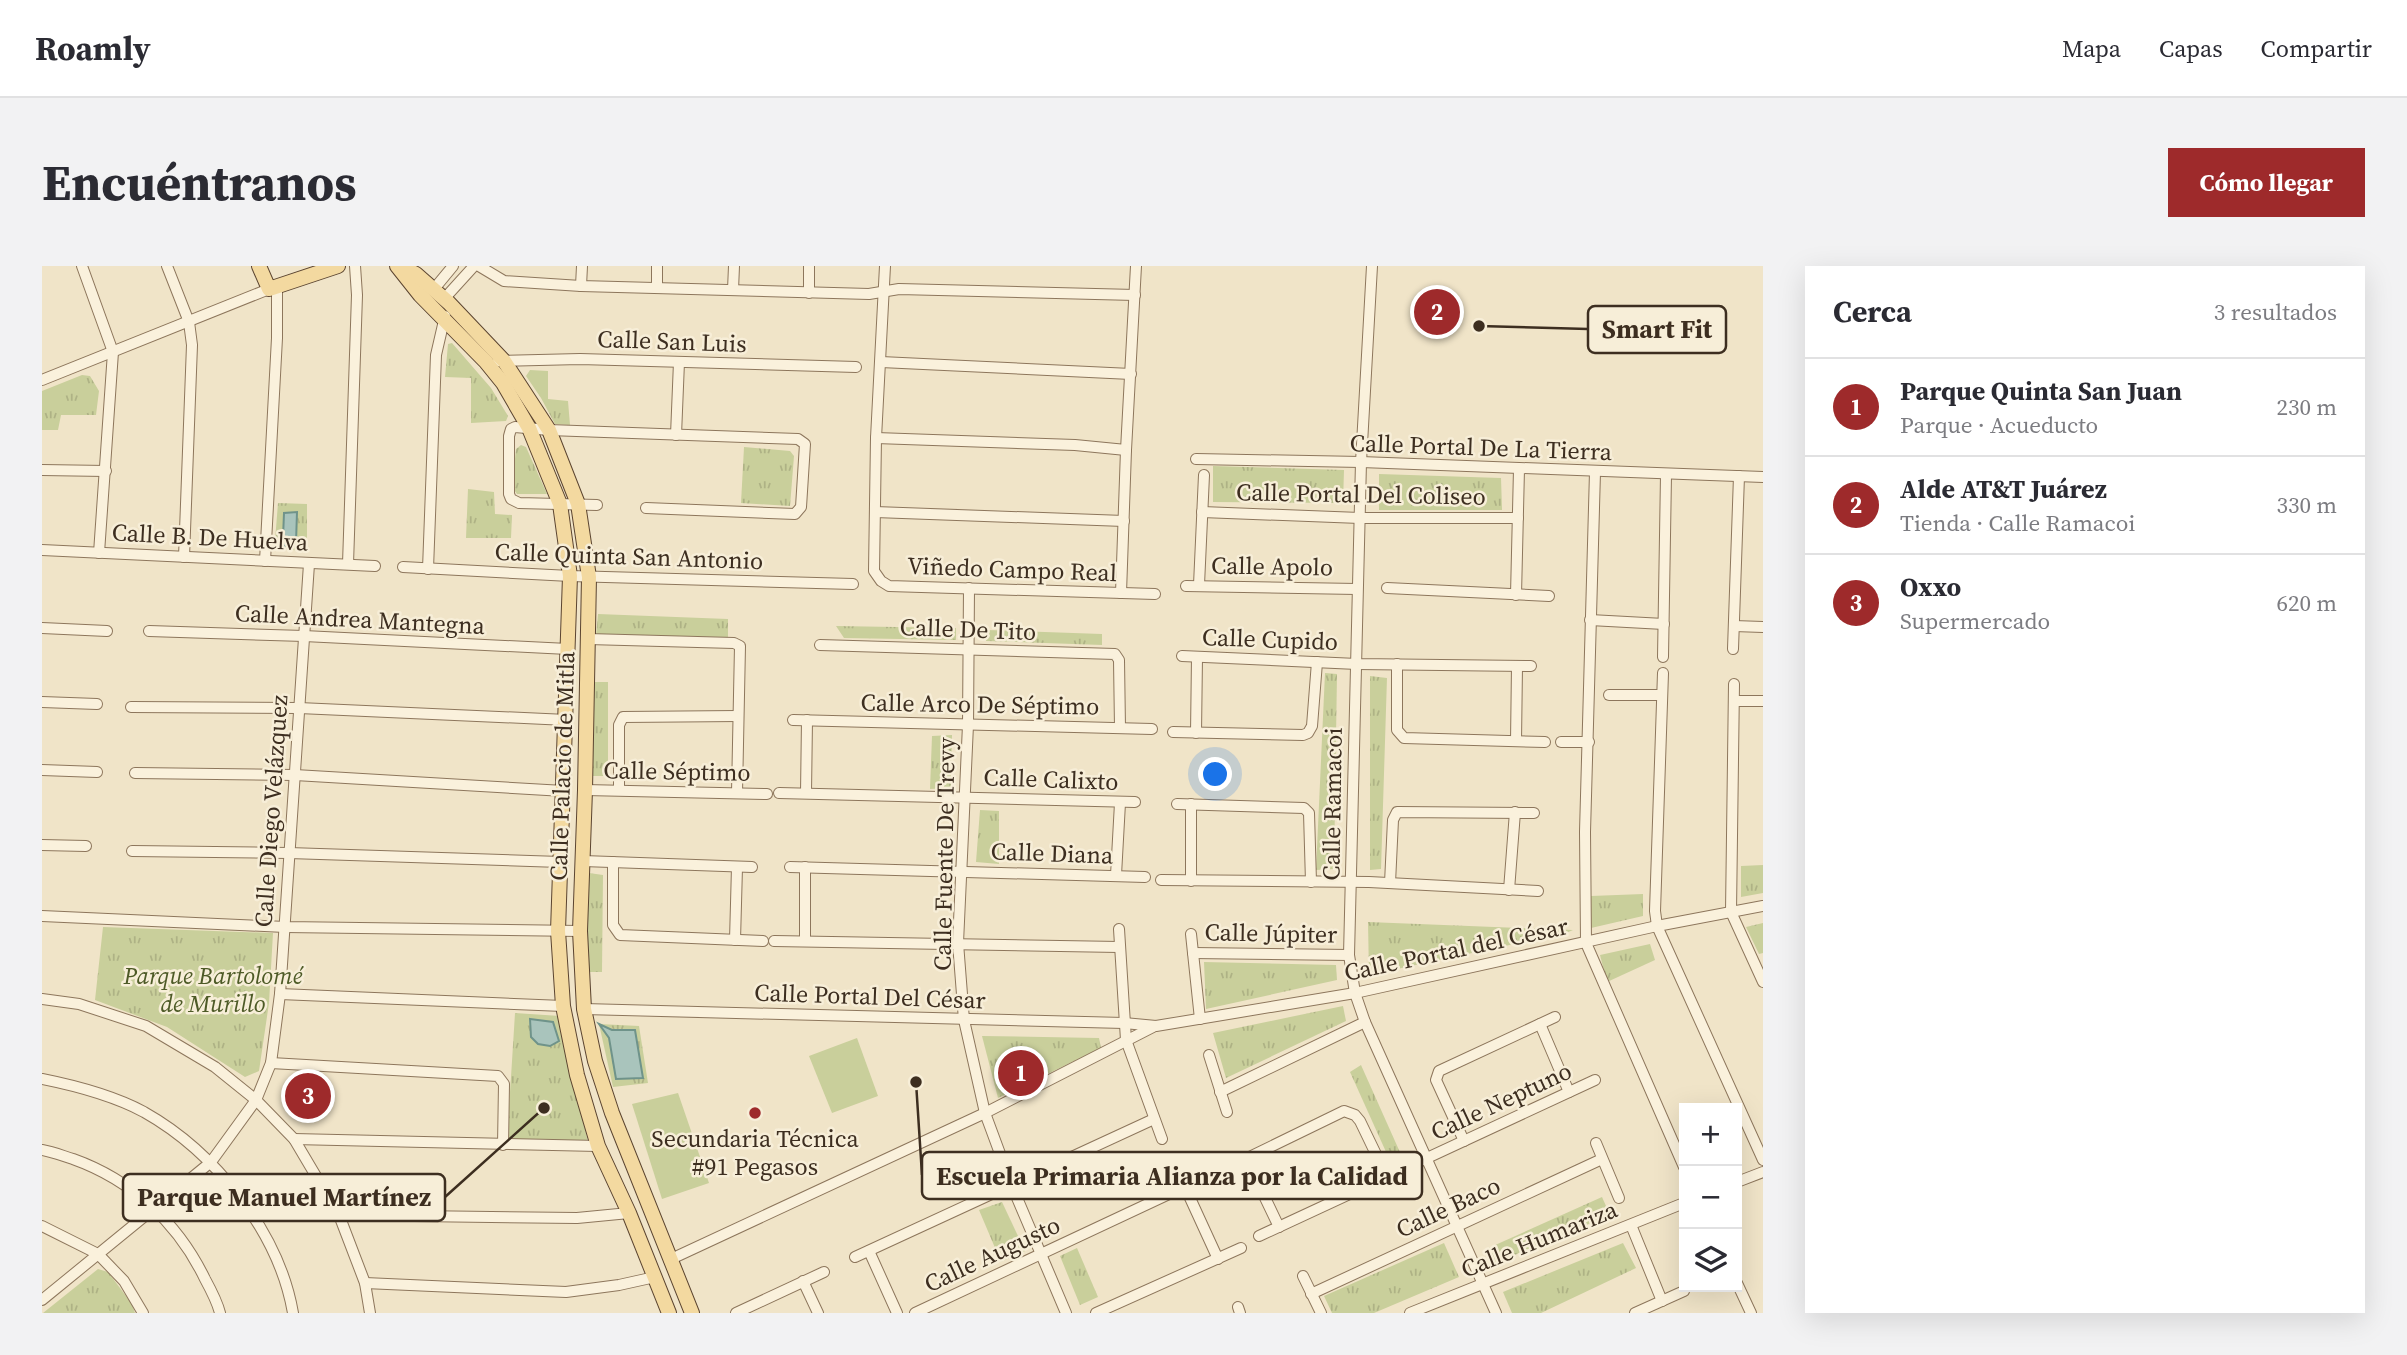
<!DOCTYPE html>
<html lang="es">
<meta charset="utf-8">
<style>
:root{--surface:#fff;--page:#f2f2f3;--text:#2b2b33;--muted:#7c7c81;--line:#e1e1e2;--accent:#9e2a2b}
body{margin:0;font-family:"Source Serif 4",serif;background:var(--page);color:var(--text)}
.controls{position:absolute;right:21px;bottom:21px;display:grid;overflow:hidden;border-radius:0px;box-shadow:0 7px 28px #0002}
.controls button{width:63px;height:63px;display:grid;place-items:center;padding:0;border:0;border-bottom:2px solid var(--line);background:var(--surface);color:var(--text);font:35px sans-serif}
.you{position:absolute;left:1174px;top:509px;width:24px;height:24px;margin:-18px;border:5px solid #fff;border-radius:50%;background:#1a73e8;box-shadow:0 0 0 10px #1a73e833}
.badge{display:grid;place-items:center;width:46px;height:46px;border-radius:50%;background:var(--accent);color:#fff;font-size:23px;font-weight:700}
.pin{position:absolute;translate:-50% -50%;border:4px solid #fff;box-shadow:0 2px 7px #0006}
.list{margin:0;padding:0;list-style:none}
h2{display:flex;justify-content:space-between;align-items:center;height:91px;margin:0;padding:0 28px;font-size:30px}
h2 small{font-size:23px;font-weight:400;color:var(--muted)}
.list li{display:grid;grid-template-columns:46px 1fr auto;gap:21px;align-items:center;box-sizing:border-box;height:98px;padding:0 28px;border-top:2px solid var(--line)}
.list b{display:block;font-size:26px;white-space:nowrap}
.list p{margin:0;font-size:23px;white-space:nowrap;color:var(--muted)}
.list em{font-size:23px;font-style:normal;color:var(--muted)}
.icon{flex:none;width:38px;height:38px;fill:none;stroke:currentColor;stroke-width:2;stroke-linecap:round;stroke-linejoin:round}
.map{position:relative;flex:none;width:1721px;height:1047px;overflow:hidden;border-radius:0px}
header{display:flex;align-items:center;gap:42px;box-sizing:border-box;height:98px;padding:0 35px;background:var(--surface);border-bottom:2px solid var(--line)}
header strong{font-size:33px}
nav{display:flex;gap:38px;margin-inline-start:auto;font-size:24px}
.intro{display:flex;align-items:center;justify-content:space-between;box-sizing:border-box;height:168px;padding:0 42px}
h1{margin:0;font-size:49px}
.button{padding:18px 32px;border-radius:0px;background:var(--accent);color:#fff;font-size:24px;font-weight:700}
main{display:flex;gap:42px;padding:0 42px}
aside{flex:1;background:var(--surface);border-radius:0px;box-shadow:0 7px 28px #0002}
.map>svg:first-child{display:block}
.grass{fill:#c9cf9b}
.park{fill:url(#park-tufts)}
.water{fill:#a9c4bc;stroke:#6f938a;stroke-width:2}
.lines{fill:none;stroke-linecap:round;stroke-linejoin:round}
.minor-casing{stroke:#8d765c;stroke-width:12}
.major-casing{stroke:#5b4430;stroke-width:16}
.minor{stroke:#faf1dc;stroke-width:10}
.major{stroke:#f3d9a0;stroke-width:14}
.poi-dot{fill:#9e2a2b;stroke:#f7eed8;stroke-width:2.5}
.labels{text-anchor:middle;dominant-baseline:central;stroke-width:5;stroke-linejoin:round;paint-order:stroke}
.street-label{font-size:24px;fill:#3d2e20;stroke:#f7eed8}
.park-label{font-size:24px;font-style:italic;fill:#4d5a26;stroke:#f7eed8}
.poi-label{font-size:24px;fill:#3d2e20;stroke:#f7eed8}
.leader{fill:none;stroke:#3d2e20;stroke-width:2.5}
.callout-dot{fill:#3d2e20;stroke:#f7eed8;stroke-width:2.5}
.callout{fill:#f7eed8;stroke:#3d2e20;stroke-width:2.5}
.callout-label{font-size:26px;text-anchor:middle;font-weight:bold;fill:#3d2e20}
</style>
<header>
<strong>Roamly</strong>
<nav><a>Mapa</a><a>Capas</a><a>Compartir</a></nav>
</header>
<div class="intro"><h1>Encuéntranos</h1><a class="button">Cómo llegar</a></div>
<main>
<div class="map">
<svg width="1721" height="1047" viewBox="0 0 1721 1047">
<defs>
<pattern id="park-tufts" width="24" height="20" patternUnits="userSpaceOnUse" patternTransform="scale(1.75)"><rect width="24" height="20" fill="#c9cf9b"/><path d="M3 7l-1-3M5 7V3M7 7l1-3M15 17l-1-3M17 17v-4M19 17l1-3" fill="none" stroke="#aeb285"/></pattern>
</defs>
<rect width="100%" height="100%" fill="#f0e4c8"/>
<g class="grass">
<path d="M815 772 836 830 790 847 767 790Z"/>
<path d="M636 827 667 917 620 933 590 838Z"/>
</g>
<g class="park">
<path d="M410 77 449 122 466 150 464 155 429 157V112L403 111 406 78Z"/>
<path d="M488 104 506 105V133L526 135 528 159 513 158 499 132 484 110Z"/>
<path d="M40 109 48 110 57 125 54 149H19L16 164H0V125Z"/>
<path d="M479 179 484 181 505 228H475L470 221 474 183Z"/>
<path d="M702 181 748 185 752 190 748 240 699 237Z"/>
<path d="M1171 200 1302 204 1301 237 1171 236Z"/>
<path d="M1337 208 1459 212 1460 244H1337Z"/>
<path d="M426 223 452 226 453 248 470 249 469 272H424Z"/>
<path d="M236 237 265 238V286L237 282 233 275Z"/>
<path d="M556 348 686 353V371L554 370Z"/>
<path d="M794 360 914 362V374L802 372Z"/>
<path d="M945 364 1060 368V379L944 375Z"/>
<path d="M1283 407 1295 408 1292 603 1274 604Z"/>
<path d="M1328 410 1345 412 1339 603 1328 604Z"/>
<path d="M551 416H566V510H550Z"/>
<path d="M910 469 909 522 888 523 890 470Z"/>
<path d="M938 544 957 545V598L934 596Z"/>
<path d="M1721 599V627L1699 631V600Z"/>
<path d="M547 607 561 609 560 706H544Z"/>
<path d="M1601 628V650L1549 662V630Z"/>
<path d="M1326 656 1531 664 1524 667 1327 709Z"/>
<path d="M1721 657V687L1717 688 1704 661Z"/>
<path d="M61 661 231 667 227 737 217 805 203 811 125 761 53 734Z"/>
<path d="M1608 678 1613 694 1565 716 1558 689Z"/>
<path d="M1162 696 1294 699 1295 714 1164 743Z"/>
<path d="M1301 740 1304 755 1184 812 1171 767Z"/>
<path d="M473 747 518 750 546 876 465 874Z"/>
<path d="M557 758 597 760 606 817 571 821Z"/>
<path d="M940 770 1057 772 1059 782 956 832Z"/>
<path d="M1319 799 1361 893 1349 897 1308 806Z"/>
<path d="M1560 931 1568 949 1451 998 1442 984Z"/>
<path d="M960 936 983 985 959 996 937 944Z"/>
<path d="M1402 977 1417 1011 1332 1047H1290L1282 1030Z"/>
<path d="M1581 977 1594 1002 1499 1047H1470L1461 1026Z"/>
<path d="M1035 982 1056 1031 1038 1039 1018 990Z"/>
<path d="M56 1003 66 1006 90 1038 93 1047H1Z"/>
</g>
<g class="water">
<path d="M255 246 254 277 237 282 234 278 241 272 242 247Z"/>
<path d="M488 753 511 756 517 775 508 780 496 778 489 771Z"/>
<path d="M557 758 570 764H593L601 812 574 813 567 772Z"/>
</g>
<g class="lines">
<g class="minor-casing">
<g id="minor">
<path d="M40 0 71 86 57 287"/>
<path d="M125 0 147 56 150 79 142 291"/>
<path d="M437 0 462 15 539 20 827 28 857 23 1093 29"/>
<path d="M843 0 834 172 832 305 839 315 847 320 1113 328"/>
<path d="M1330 0 1319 196 1307 689 1313 727 1323 756 1454 1047"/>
<path d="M539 20 540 0"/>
<path d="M615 22V0"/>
<path d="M392 23 411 0"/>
<path d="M691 24 692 0"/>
<path d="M767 27V0"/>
<path d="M402 33 432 0"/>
<path d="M456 95 538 93 814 101"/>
<path d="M839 96 1089 108"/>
<path d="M0 114 227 23"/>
<path d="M634 169 637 96"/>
<path d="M834 172 1033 179 1084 184"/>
<path d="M1154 193 1319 196 1721 211"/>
<path d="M0 204 64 205"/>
<path d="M1553 206 1543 566 1544 677 1642 901"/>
<path d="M555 239 477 237 469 233 467 228V170L469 163 473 161 507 164 756 173 763 178 759 241 753 248 604 242"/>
<path d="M833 246 1082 255"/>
<path d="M1160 246 1318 252H1476"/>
<path d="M0 284 333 300"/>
<path d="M223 295 235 72V20"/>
<path d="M306 298 315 29 313 0"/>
<path d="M361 301 528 310 811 318"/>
<path d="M386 303 394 89 403 50"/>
<path d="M1157 319 1162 209"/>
<path d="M1144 320 1315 323"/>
<path d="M927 322 926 459 916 677 922 754 943 847 970 920 1024 1047"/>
<path d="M1345 322 1507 330"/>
<path d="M1079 327 1084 184 1094 0"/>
<path d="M1474 329 1477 203"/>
<path d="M1548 354 1622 358"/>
<path d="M1692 360 1721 361"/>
<path d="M0 362 65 365"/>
<path d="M107 365 262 370 526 383"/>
<path d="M546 373 692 377 698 380 695 527"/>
<path d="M778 379 1073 388 1077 394 1078 462"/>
<path d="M1691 383 1697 210"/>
<path d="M1140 390 1315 398 1489 400"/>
<path d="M1621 391 1624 209"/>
<path d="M1355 398V464L1362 472 1503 476"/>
<path d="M1621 407 1613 645 1615 660 1721 894"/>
<path d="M1692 418 1689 646 1721 716"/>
<path d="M1567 429H1620"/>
<path d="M1692 435H1721"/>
<path d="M0 436 55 438"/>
<path d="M89 441 257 442 525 454"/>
<path d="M751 454 1110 463"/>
<path d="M1131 466 1261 469 1266 467 1270 460 1275 396"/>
<path d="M1154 467 1155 391"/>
<path d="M1474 475 1475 400"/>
<path d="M1519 476H1547"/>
<path d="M0 504 55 506"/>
<path d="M93 507 253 509 522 525"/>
<path d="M543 524 725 528"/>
<path d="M577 524V459L581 451 696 450"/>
<path d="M737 527 1093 536"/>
<path d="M764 527 765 454"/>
<path d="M1135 538 1262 542 1267 547 1269 616"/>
<path d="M0 579 44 580"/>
<path d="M90 585 247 587 518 596"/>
<path d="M541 595 710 601"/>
<path d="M571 596V659L578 669 721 675"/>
<path d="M748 601 1103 611"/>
<path d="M763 601V675"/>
<path d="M1074 609 1078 537"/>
<path d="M1119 614 1327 616 1496 625"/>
<path d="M1149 615V538"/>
<path d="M1348 617 1351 554 1355 546 1492 547"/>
<path d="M1467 624 1473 546"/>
<path d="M0 650 243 661 538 665"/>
<path d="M1077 663 1084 774 1120 873"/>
<path d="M1149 668 1158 753"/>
<path d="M693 674 695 601"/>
<path d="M732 675 1077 681"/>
<path d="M1151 687 1307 689"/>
<path d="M238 728 521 740"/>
<path d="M0 733 37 738 104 760 173 801 214 834 252 873 297 949 323 1017 328 1047"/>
<path d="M542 743 1082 757 1114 760 1313 727 1615 660 1721 640"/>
<path d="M1498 758 1527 826"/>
<path d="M1167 789 1185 846"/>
<path d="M229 797 456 810 462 818 461 879"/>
<path d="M0 813C35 820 70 829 102 846 173 886 237 966 251 1047"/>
<path d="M1178 826 1323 756"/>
<path d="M252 873 556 880"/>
<path d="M1422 875 1394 814 1397 805 1513 751"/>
<path d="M1554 877 1577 932"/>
<path d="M0 884C11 886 21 890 31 893 90 914 136 957 163 1013 169 1024 175 1035 178 1047"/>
<path d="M1204 892 1237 961"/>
<path d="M1187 901 1302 845 1313 849 1318 855 1345 911"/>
<path d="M1695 916 1721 906"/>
<path d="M1143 921 1176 993"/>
<path d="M297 949 535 952 587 947"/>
<path d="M1589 959 1620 1035"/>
<path d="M0 960 56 988 82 1015 101 1047"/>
<path d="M1217 970 1553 814"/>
<path d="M827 985 855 1047"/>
<path d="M813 991 1112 853"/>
<path d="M627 994 943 847 1111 761"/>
<path d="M1261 1010 1279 1047"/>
<path d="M761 1015 776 1047"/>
<path d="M323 1017 524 1026 577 1019 613 1011"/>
<path d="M1695 1017 1709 1047"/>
<path d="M1269 1028 1560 893"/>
<path d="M0 1034 169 896 214 834 229 797 238 728 267 298"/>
<path d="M1196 1041 1198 1047"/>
<path d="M694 1047 782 1006"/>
<path d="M873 1047 1159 913"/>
<path d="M1054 1047 1199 982"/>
<path d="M1368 1047 1642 937"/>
<path d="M1593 1047 1642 1025"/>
</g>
</g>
<g class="major-casing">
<g id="major">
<path d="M217 0 227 23 296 0"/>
<path d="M355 0 378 29 444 96 461 117 487 162 518 238 528 310 516 665 521 740 535 809 556 880 587 947 627 1047"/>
<path d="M359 0 374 8 407 37 462 95 507 164 536 238 547 311 543 524 538 665 542 743 553 795 570 847 650 1047"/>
</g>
</g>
<use href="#minor" class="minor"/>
<use href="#major" class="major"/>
</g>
<circle class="poi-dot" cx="713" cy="847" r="7"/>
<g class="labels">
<g class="street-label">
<text transform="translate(630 75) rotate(2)">Calle San Luis</text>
<text transform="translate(1439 181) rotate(2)">Calle Portal De La Tierra</text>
<text transform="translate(1319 228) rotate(1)">Calle Portal Del Coliseo</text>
<text transform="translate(168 271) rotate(3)">Calle B. De Huelva</text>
<text transform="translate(587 290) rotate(2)">Calle Quinta San Antonio</text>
<text transform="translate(1230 300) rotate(1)">Calle Apolo</text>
<text transform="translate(970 303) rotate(2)">Viñedo Campo Real</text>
<text transform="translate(318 353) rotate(3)">Calle Andrea Mantegna</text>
<text transform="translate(926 363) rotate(2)">Calle De Tito</text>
<text transform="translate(1228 373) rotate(2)">Calle Cupido</text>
<text transform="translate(938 438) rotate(1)">Calle Arco De Séptimo</text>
<text transform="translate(520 500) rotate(-88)">Calle Palacio de Mitla</text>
<text transform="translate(635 505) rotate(1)">Calle Séptimo</text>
<text transform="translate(1009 513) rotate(2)">Calle Calixto</text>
<text transform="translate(1290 538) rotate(-89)">Calle Ramacoi</text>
<text transform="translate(229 545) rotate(-86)">Calle Diego Velázquez</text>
<text transform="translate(1010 587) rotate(2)">Calle Diana</text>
<text transform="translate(902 588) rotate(-89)">Calle Fuente De Trevy</text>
<text transform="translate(1229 667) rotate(1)">Calle Júpiter</text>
<text transform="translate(1414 683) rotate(-12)">Calle Portal del César</text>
<text transform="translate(828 730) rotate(2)">Calle Portal Del César</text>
<text transform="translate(1459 835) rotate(-25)">Calle Neptuno</text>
<text transform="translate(1406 941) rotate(-25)">Calle Baco</text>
<text transform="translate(1497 973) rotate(-22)">Calle Humariza</text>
<text transform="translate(950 988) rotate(-25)">Calle Augusto</text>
</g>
<g class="park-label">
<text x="171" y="709">Parque Bartolomé<tspan x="171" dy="28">de Murillo</tspan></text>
</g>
<g class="poi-label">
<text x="713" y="872">Secundaria Técnica<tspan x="713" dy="28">#91 Pegasos</tspan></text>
</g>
</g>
<path class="leader" d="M1437 60L1546 63M874 816L880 909M502 842L403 931"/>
<g class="callout-dot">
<circle cx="1437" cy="60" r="7"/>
<circle cx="874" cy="816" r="7"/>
<circle cx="502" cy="842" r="7"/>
</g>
<g class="callout">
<rect x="1546" y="40" width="138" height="47" rx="7"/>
<rect x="880" y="886" width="500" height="47" rx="7"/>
<rect x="81" y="908" width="322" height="47" rx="7"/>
</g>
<g class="callout-label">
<text x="1615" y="72">Smart Fit</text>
<text x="1130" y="919">Escuela Primaria Alianza por la Calidad</text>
<text x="242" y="940">Parque Manuel Martínez</text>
</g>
</svg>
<div class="controls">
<button>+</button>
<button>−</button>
<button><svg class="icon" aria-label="layers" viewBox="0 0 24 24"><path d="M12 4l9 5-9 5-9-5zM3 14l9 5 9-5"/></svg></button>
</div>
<div class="you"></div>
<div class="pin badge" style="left:979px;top:807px">1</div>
<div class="pin badge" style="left:1395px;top:46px">2</div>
<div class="pin badge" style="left:266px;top:830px">3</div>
</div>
<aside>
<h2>Cerca<small>3 resultados</small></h2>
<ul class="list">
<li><span class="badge">1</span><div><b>Parque Quinta San Juan</b><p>Parque · Acueducto</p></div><em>230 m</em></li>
<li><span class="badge">2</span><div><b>Alde AT&amp;T Juárez</b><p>Tienda · Calle Ramacoi</p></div><em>330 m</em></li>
<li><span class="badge">3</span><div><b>Oxxo</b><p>Supermercado</p></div><em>620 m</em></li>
</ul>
</aside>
</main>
